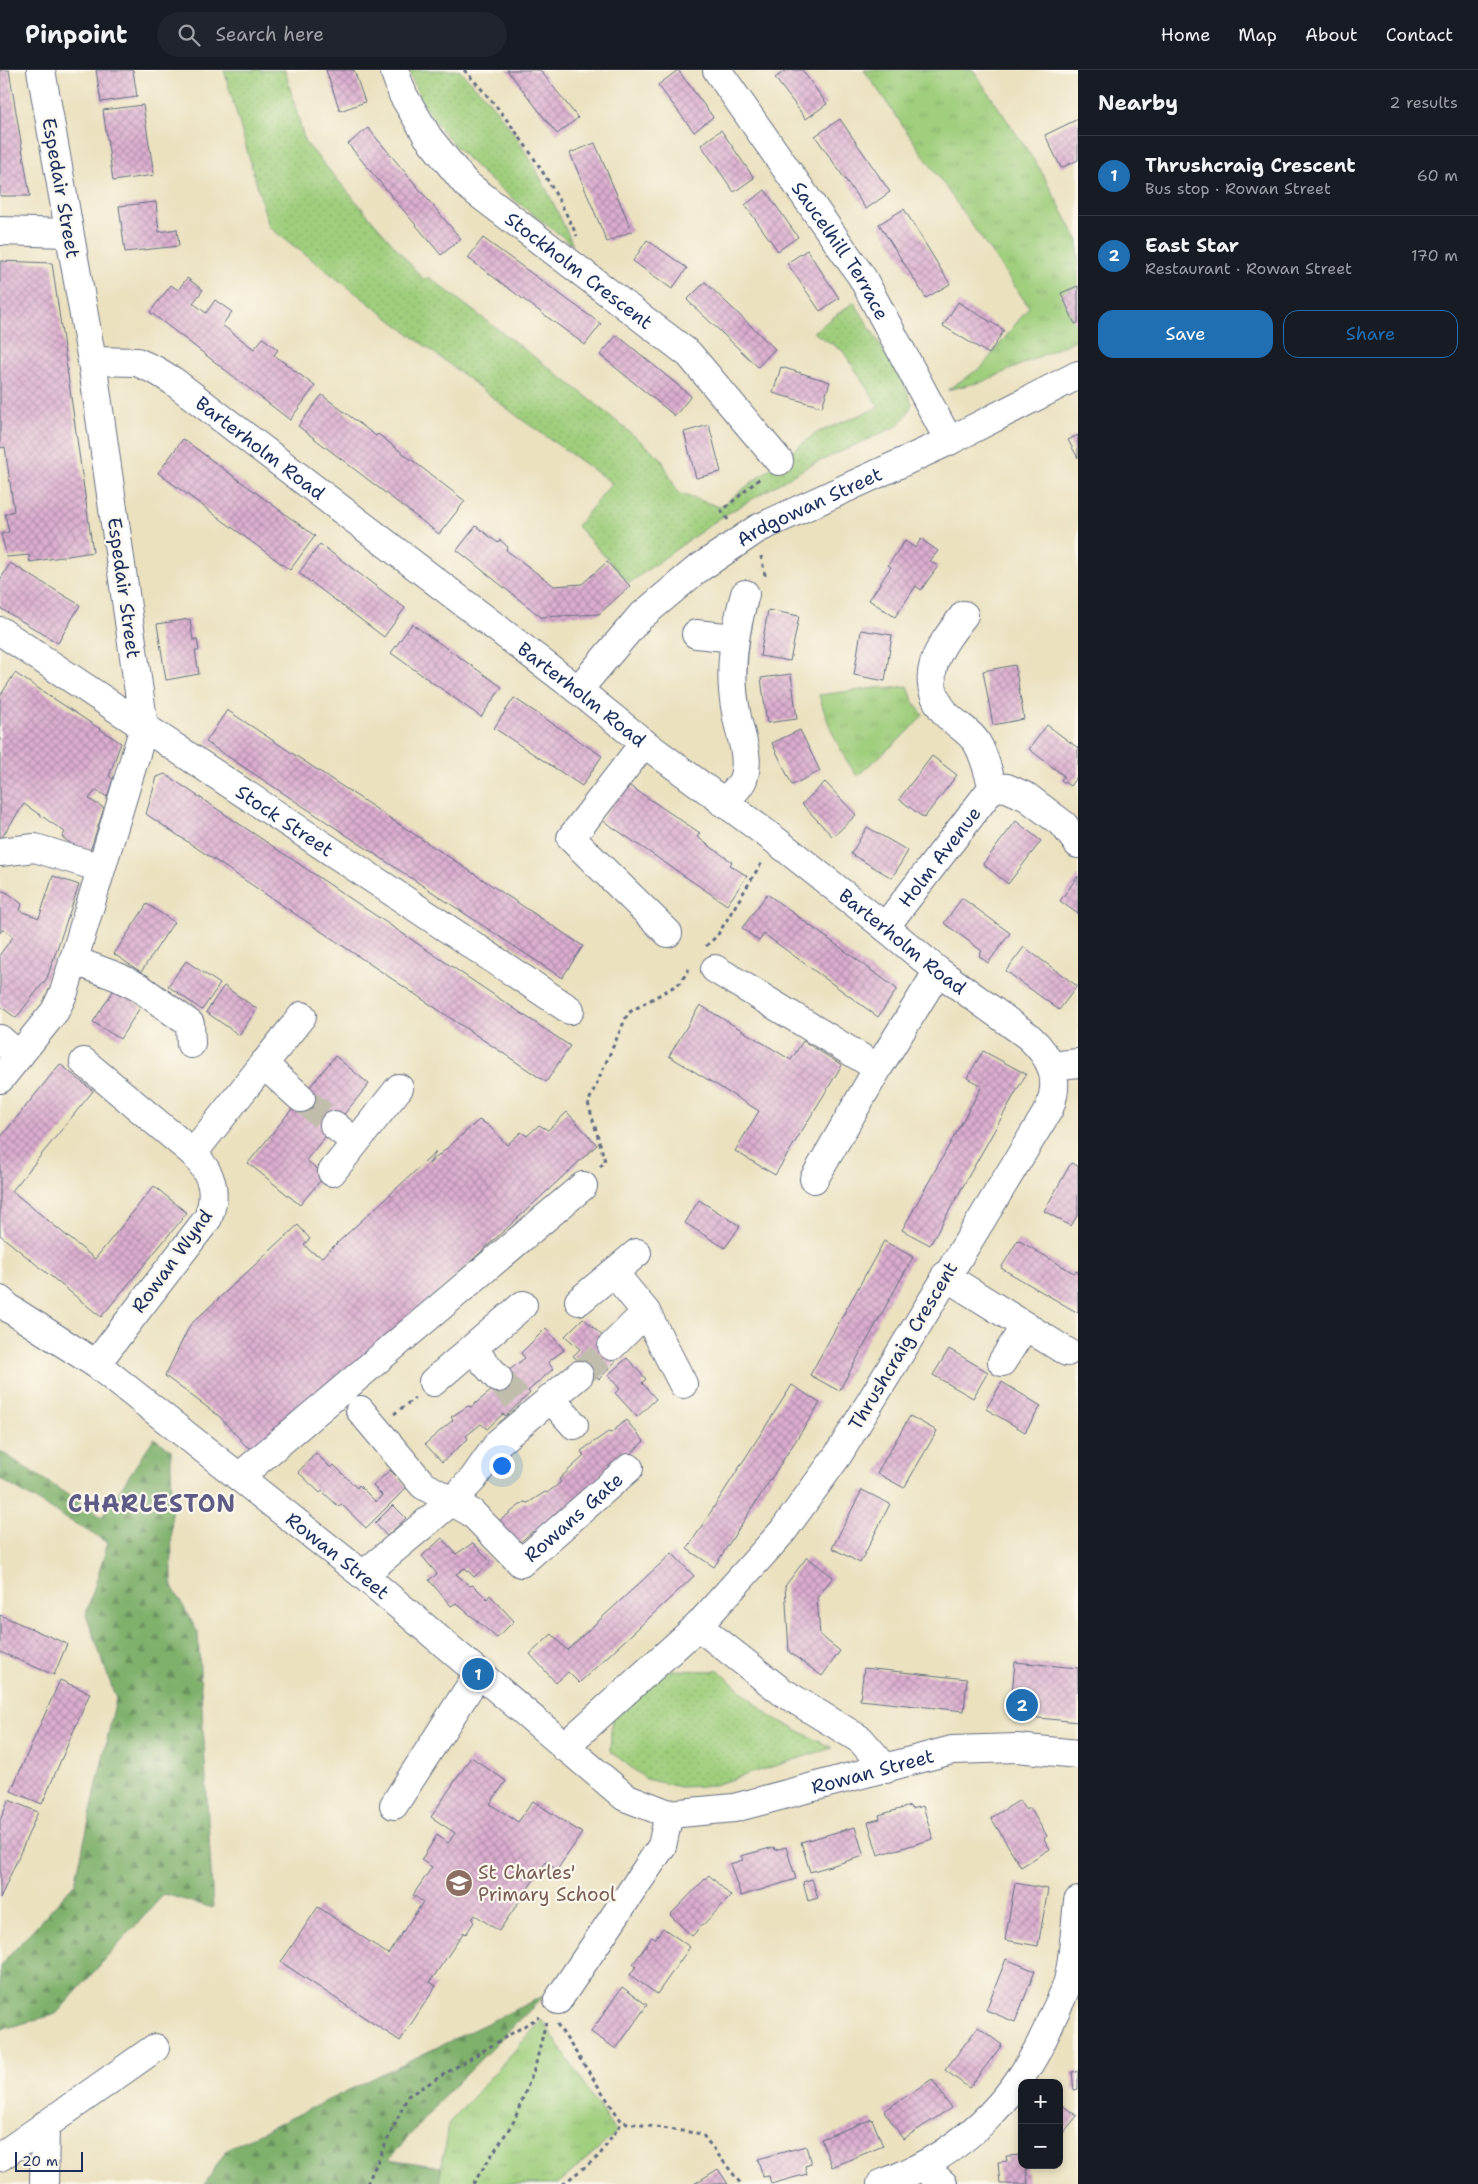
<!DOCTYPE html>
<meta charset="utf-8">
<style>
:root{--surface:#171b24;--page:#20242c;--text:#f1f3f6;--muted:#9ea1a6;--line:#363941;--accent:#1f6fb2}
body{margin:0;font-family:"Shantell Sans",sans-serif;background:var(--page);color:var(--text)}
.controls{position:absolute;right:15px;bottom:15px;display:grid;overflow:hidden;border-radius:10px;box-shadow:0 2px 8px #0003}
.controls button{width:45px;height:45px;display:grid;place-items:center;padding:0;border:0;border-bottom:1px solid var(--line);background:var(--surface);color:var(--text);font:25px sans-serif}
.scale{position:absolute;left:15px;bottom:12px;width:68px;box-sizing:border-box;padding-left:5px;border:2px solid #1b2f5e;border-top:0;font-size:14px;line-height:18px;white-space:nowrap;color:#1b2f5e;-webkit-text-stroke:4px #fbf7ec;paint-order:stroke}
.you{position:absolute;left:501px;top:1395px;width:18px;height:18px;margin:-12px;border:4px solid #fff;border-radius:50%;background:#1a73e8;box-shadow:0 0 0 8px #1a73e833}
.badge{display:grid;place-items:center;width:32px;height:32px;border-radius:50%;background:var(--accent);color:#fff;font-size:16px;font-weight:700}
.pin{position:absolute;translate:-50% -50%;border:2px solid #fff;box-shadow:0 1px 5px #0006}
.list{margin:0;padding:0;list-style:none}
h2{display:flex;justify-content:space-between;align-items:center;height:65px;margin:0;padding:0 20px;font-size:21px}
h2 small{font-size:16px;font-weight:400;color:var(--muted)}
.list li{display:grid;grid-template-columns:32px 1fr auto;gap:15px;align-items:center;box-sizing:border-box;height:80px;padding:0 20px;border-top:1px solid var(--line)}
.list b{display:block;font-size:19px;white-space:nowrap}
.list p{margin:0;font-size:16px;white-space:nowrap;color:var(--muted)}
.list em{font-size:16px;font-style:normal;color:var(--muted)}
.actions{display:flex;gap:10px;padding:15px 20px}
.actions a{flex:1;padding:11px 0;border:1px solid var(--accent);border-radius:15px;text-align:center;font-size:18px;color:var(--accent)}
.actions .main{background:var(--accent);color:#fff}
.icon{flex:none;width:28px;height:28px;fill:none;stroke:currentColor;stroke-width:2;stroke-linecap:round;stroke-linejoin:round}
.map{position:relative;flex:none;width:1078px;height:2114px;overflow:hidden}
header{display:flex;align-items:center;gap:30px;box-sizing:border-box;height:70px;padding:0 25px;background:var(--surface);border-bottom:1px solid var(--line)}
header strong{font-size:24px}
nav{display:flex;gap:28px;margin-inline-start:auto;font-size:18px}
.search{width:350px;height:45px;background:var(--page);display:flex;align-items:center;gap:12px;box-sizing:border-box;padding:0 18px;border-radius:28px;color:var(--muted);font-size:19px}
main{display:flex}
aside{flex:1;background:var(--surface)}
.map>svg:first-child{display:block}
.grass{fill:url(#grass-dots);stroke:#5d7e6d}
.forest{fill:url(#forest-firs);stroke:#4d7065}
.park{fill:url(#park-tufts);stroke:#5d7e6d}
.building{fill:url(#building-cross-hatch)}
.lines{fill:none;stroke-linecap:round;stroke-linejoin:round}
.minor-tunnel{stroke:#c1bdac;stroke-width:28;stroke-dasharray:28 14;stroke-linecap:butt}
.minor-casing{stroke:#646d80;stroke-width:30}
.path{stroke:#646d80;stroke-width:3;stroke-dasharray:4 4;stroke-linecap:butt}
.minor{stroke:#fff;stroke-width:28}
.labels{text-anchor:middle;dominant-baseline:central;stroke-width:4.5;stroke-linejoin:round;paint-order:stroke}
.street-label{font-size:19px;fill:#1b2f5e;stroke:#fbf7ec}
.education-label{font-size:19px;fill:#785e54;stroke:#fbf7ec;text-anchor:start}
.district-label{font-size:24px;font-weight:bold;letter-spacing:1px;fill:#5e5b86;stroke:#fbf7ec}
</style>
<header>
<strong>Pinpoint</strong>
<div class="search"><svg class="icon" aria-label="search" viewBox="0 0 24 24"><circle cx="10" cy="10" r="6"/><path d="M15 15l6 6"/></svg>Search here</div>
<nav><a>Home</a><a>Map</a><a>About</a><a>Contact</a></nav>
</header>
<main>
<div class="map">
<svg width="1078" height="2114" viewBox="0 0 1078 2114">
<defs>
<pattern id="grass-dots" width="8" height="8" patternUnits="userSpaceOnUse" patternTransform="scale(1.25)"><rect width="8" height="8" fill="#9fce7c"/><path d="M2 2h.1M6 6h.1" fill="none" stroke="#88b16e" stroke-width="1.8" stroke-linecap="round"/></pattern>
<pattern id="forest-firs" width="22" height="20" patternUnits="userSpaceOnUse" patternTransform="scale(1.25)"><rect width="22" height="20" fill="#7fb16c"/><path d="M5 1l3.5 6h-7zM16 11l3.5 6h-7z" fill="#67905c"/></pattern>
<pattern id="park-tufts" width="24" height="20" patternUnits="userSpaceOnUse" patternTransform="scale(1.25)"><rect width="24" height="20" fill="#9fce7c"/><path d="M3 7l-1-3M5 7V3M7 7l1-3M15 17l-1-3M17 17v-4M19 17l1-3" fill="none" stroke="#88b16e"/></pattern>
<pattern id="building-cross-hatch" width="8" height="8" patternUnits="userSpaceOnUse" patternTransform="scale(1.25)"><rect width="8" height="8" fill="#dbadcf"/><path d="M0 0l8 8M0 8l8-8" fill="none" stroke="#b18dab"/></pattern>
</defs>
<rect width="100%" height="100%" fill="#fbf7ec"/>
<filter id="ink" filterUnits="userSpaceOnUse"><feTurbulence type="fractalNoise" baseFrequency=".02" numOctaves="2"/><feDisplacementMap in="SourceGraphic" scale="10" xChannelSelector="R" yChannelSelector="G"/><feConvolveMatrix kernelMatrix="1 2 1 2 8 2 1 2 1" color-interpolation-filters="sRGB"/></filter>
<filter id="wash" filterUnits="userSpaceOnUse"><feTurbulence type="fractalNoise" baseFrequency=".0096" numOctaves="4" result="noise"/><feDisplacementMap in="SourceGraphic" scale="20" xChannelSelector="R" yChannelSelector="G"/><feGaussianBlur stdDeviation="1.12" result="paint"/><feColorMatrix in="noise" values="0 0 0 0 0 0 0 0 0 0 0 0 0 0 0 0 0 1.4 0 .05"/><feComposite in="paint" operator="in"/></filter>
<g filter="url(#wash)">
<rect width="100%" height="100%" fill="#ebe1bf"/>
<g class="grass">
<path d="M224 0H285L305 72 423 209 430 208 586 326 661 388 678 423 720 437 816 363 879 337 843 281 813 262 854 232 903 312 912 334 906 346 897 356 807 397 720 448 629 513 577 456 612 413 521 349 269 157Z"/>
<path d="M409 0H459C469 10 479 19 488 30 525 72 550 125 573 175 517 131 460 94 422 32 417 22 413 10 409 0Z"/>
<path d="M670 1600 719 1601 770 1646 832 1678 711 1716 679 1717 646 1709 610 1681 612 1647Z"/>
</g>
<g class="forest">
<path d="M154 1368 171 1380 172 1516 198 1563 213 1838 164 1824 56 1944 0 1960V1896L75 1813 116 1629 86 1544 108 1473 0 1409V1381L102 1447Z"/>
<path d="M545 1925 444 2026 389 2089 441 2097 439 2114H205L227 2079Z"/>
</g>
<g class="park">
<path d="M864 0H973L1040 99 1078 171V269L985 311 947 320 982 297 1029 237Z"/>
<path d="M908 616 913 631 923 645 910 660 857 706C839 681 828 655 819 625L884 617 885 619Z"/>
<path d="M542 1950 616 2063 558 2114H439L448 2054Z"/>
</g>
<g id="blocks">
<g class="building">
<path d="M0 0H9L30 126H0Z"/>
<path d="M96 0H133L137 27 101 32Z"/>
<path d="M326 0H354L365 32 340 41Z"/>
<path d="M507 0H540L578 48 557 64Z"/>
<path d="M678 0 713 47 694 62 658 15Z"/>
<path d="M786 0H802L827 34 806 49 775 8Z"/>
<path d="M143 35 154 105 113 111 103 40Z"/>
<path d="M840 49 890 122 866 139 815 66Z"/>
<path d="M1078 49V90L1061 98 1045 65Z"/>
<path d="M368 58 461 169 441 185 348 74Z"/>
<path d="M721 60 754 108 734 122 701 75Z"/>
<path d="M595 73 632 161 607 172 570 83Z"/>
<path d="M765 120 798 167 778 181 745 135Z"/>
<path d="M156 132 159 162 177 159 179 176 125 182 119 136Z"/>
<path d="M904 139 950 214 926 228 879 154Z"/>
<path d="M483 168 601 254 585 275 468 188Z"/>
<path d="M647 170 687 198 672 219 633 191Z"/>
<path d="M807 180 839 228 820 241 787 193Z"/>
<path d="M0 191 52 193 93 482 30 492 29 485 7 487 1 464 9 462 5 444 14 441 5 377 0 378Z"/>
<path d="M187 208 203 220 193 233 206 243 215 230 232 242 222 255 254 279 263 268 278 280 274 285 315 316 290 350 150 242 171 215 178 220Z"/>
<path d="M705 212 775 279 758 297 687 230Z"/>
<path d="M1078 216V253L1075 254 1061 223Z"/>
<path d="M958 232 1004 260 989 284 943 256Z"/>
<path d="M617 265 691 326 675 346 600 285Z"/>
<path d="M781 297 830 312 822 337 773 323Z"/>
<path d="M322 325 376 366 378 364 465 431 439 464 298 356Z"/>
<path d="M709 355 721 402 696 408 684 362Z"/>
<path d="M1078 365V388L1068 370Z"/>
<path d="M183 369 315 466 290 500 158 403Z"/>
<path d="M476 456 498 473 500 470 508 477 506 480 554 516 582 514 607 492 630 516 599 544 541 547 457 480Z"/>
<path d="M921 469 938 481 930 491 938 496 921 520 916 516 895 547 869 530 891 497 888 495 905 471 915 478Z"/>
<path d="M320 474 405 538 384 567 299 503Z"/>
<path d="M10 493 80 535 58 573 0 538V510Z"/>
<path d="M768 540 799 546 790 591 760 586Z"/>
<path d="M190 549 193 570 197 569 199 581H195L199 604 166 610 157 554Z"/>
<path d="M412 554 502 617 481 647 391 583Z"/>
<path d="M861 560 892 565 885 611 854 605Z"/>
<path d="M1015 595 1024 649 993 655 983 601Z"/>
<path d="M15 603 121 673 109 706 113 709 107 727 96 720 89 729 104 738 90 781 73 775 62 767 65 762 24 734 0 770V626Z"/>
<path d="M791 604 797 649 767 653 761 608Z"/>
<path d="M514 628 602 686 582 716 494 658Z"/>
<path d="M227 640 583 876 562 908 206 672Z"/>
<path d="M1047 655 1078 678V705L1070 716 1061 710 1064 706 1029 679Z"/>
<path d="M800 660 820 701 792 715 772 673Z"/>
<path d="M932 686 957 705 924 748 899 729Z"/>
<path d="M165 704 570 976 546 1012 146 744 157 707Z"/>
<path d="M825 712 856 745 833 767 802 734Z"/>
<path d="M627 714 700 763 697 767 732 792 730 795 747 806 727 835 602 750Z"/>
<path d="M1016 751 1041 771 1008 814 983 794Z"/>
<path d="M867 757 908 781 892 808 851 784Z"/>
<path d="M53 806 79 815 47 908 16 948 0 936V884L13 867 3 859 0 863V820L8 823 22 834 20 841 39 848Z"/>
<path d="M1078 806V844L1060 831Z"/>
<path d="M767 824 897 919 878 947 764 864 759 871 742 858Z"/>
<path d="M962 828 1010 863 988 893 979 886 982 881 944 853Z"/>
<path d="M147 834 174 852 141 902 114 884Z"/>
<path d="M1024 877 1077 916 1059 940 1006 901Z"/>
<path d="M186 891 220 914 202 940 168 916Z"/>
<path d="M224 916 257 939 239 965 206 942Z"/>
<path d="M115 918 141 936 120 969 93 952Z"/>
<path d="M700 935 791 990 803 971 842 995 775 1105 735 1081 759 1041 669 986Z"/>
<path d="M983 981 1026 1004 930 1175 902 1160 982 1016 967 1008Z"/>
<path d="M335 986 369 1014 306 1090 325 1105 300 1135 248 1093Z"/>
<path d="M60 994 93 1021 12 1121 95 1189 154 1116 187 1143 101 1247 0 1165V1068Z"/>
<path d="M567 1042 597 1075 262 1384 246 1376 219 1346 165 1306 190 1255 298 1155 310 1169 304 1174 310 1181 322 1187 436 1082 429 1094 479 1050 488 1055 507 1075 521 1062 527 1066 539 1055 548 1060Z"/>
<path d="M1071 1093 1078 1096V1144L1071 1156 1044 1141Z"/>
<path d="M699 1130 740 1156 725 1178 685 1153Z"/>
<path d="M1018 1170 1074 1203 1076 1201 1078 1202V1243L1001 1198Z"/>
<path d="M884 1171 913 1187 839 1321 810 1305Z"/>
<path d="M583 1248 608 1271 602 1277 616 1291 599 1309 573 1286 580 1279 565 1266Z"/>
<path d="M546 1258 564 1280 548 1292 553 1299 528 1321 530 1323 506 1346 503 1344 487 1359 481 1354 466 1366 468 1369 442 1392 425 1374 453 1350 451 1347 468 1336 471 1337 497 1316 508 1301 525 1288 521 1283Z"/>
<path d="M949 1279 988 1302 973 1328 933 1305Z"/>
<path d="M627 1288 646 1309 642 1313 656 1329 637 1347 615 1323 620 1319 608 1305Z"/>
<path d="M1002 1312 1041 1336 1025 1362 986 1339Z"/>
<path d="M792 1315 820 1333 714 1497 687 1479Z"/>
<path d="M910 1346 937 1361 904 1418 877 1403Z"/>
<path d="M626 1350 644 1371 621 1393 617 1390 601 1404 604 1406 537 1465 533 1461 516 1476 498 1452 524 1432 528 1433 545 1422 547 1423 561 1412 559 1409 584 1386 581 1381 608 1362 611 1363Z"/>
<path d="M316 1383 331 1398 334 1395 357 1418 359 1415 376 1432 382 1425 373 1416 390 1400 407 1417 366 1458 341 1434 339 1437 322 1421 320 1423 298 1402Z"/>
<path d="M862 1420 890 1434 860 1493 832 1478Z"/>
<path d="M393 1435 406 1448 387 1466 375 1453Z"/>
<path d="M442 1468 456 1484 473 1473 491 1492 474 1507 465 1498 456 1504 470 1516 473 1515 487 1529 490 1525 514 1551 497 1568 456 1533 451 1536 429 1510 437 1504 422 1486Z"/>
<path d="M672 1483 694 1506 579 1613 568 1602 556 1613 530 1584 552 1564 567 1580Z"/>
<path d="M807 1487 833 1507 817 1528 820 1565 840 1581 822 1606 789 1582 785 1516Z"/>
<path d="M0 1545 67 1574 54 1605 0 1582Z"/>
<path d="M1015 1592 1078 1598V1652L1010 1645Z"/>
<path d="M864 1598 967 1609 964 1641 860 1630Z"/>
<path d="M60 1610 90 1623 42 1734 11 1721Z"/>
<path d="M471 1687 506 1711 490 1734 518 1752 533 1731 582 1763 557 1800 546 1792 499 1861 475 1845 472 1850 474 1852 466 1864 464 1862 430 1912 436 1916 400 1971 281 1892 318 1837 388 1884 423 1832 413 1825 432 1797 421 1790 437 1765 448 1773 455 1763 431 1747Z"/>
<path d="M9 1730 38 1742 0 1829V1750Z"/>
<path d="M1020 1730 1026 1740 1030 1738 1047 1766 1044 1769 1050 1779 1021 1797 991 1748Z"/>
<path d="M910 1736 911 1739 923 1736 933 1769 878 1785 868 1752 880 1749 879 1745Z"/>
<path d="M855 1757 864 1786 810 1802 801 1772Z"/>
<path d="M774 1777 775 1780 786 1777 796 1809 741 1826 730 1794 743 1790 741 1786Z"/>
<path d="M709 1805 731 1826 692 1866 670 1845Z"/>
<path d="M812 1809 818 1828 808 1831 803 1812Z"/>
<path d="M1015 1813 1048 1819 1038 1876 1005 1870Z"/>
<path d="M663 1858 690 1877 657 1924 630 1905 636 1896 633 1894 652 1867 655 1869Z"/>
<path d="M1006 1889 1035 1901 1015 1952 986 1940Z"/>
<path d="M622 1917 647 1935 616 1979 591 1962Z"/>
<path d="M978 1957 1002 1975 969 2018 945 2000Z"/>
<path d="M1078 2001V2019L1074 2020 1072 2002Z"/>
<path d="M932 2009 951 2038 903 2069 884 2041Z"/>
<path d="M1059 2033 1077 2046 1059 2068Z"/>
<path d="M872 2049 883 2076 832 2097 821 2069Z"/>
<path d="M806 2076 811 2094 805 2096 807 2104 771 2114 769 2106 763 2107 758 2089Z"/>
<path d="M1022 2085V2095H1026L1028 2114H1000L998 2092 1007 2091 1006 2086Z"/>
<path d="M718 2099 728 2114H694Z"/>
</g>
</g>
</g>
<g filter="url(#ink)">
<use href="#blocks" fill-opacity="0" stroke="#646d80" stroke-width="1"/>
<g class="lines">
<g class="minor-tunnel">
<path d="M301 1028 334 1055"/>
<path d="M579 1305 612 1276"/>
<path d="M498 1308 530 1344"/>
</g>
<g class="minor-casing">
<g id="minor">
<path id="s1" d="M394 0 403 25 428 67 466 114 689 284 779 391"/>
<path id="s2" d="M717 0 862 207 949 371"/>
<path d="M0 161 68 163"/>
<path id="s3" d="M92 291 137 292 157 301 173 311 578 620 644 673 775 770 885 857 938 901 1028 966C1052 988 1061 1008 1049 1039L838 1385 783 1461 698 1556 564 1677"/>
<path d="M964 545C940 576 915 607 946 644 956 655 969 660 977 673 985 686 988 703 993 717L1007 718 1027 727 1064 755 1078 774"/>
<path id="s4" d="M0 561 570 940"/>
<path d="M696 564 735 568"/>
<path id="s5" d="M578 620 639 548 695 501 757 459 949 371 1078 305"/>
<path d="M644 673 571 768 668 863"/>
<path d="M722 732C730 726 742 716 744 706 750 685 739 663 736 642 728 602 734 563 745 524"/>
<path d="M0 782 35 778 101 798"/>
<path id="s6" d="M885 857 993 717"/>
<path d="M73 890 118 907 140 918 190 954 191 974"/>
<path d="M715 899 878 998 938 901"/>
<path d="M0 969 19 986"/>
<path d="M84 992 193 1083C212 1104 218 1121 208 1148L96 1294"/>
<path d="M263 994 301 1028"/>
<path d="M1052 996 1078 993"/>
<path d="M0 1009 55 941 64 922 144 657 92 291 41 0"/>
<path d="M334 1055 355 1072"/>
<path d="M193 1083 302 946"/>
<path d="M332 1102 399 1018"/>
<path d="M814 1109 878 998"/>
<path d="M614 1203 646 1242 683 1314"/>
<path d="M945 1206 1067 1282"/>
<path id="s7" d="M0 1230 10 1239 96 1294 363 1505 625 1727 669 1744 734 1738 952 1680 1017 1678 1078 1684"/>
<path d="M579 1231 637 1183"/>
<path d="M612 1276 646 1242"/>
<path d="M473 1280 498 1308"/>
<path d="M1002 1292 1025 1256"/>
<path d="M433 1312 523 1235"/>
<path d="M550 1328 574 1355"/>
<path id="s8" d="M360 1340 423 1415 472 1443 521 1493 629 1398"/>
<path d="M239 1407 583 1116"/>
<path d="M363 1505 452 1431 473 1409 499 1372 579 1305"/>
<path d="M698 1556 781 1621 861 1670 886 1699"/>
<path d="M394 1735 478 1604"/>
<path d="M558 1930 662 1776 669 1744"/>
<path d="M0 2087 155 1978"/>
<path d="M922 2096 943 2114"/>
<path d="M44 2114 45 2055"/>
<path d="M881 2114C963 2084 1021 2027 1053 1946 1058 1935 1065 1923 1068 1911 1074 1885 1075 1857 1078 1831"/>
</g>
</g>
<g class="path">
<path d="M464 0C511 49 548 104 577 166"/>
<path d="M728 450 722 441 760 408"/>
<path d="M761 486 765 505 763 509"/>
<path d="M706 876 717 866 762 792"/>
<path d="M600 1097 605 1091 588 1033 628 943 680 913 689 899"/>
<path d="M394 1344 415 1328"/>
<path d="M557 1954 622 2052 702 2064 741 2114"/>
<path d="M367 2114 408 2026 539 1947"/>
<path d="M473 2114 514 2051 535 1997 546 1952"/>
<path d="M563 2114 599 2086 622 2052"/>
</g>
<use href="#minor" class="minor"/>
</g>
</g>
<defs>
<g id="school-disc" transform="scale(1.4375)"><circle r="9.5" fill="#8d6e63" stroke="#fbf7ec"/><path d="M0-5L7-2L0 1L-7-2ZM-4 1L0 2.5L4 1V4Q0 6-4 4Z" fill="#fff"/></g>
</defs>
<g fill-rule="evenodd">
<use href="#school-disc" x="459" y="1813"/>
</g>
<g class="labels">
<g class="street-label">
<text transform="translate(61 118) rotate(80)">Espedair Street</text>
<text stroke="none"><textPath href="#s2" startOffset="219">Saucelhill Terrace</textPath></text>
<text stroke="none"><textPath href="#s1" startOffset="278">Stockholm Crescent</textPath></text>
<text stroke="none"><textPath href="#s3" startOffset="196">Barterholm Road</textPath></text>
<text stroke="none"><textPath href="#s5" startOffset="299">Ardgowan Street</textPath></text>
<text transform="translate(124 518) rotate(82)">Espedair Street</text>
<text stroke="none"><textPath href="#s3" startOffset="601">Barterholm Road</textPath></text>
<text stroke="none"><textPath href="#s4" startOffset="342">Stock Street</textPath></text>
<text stroke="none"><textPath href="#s6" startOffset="89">Holm Avenue</textPath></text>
<text stroke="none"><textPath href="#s3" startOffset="1006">Barterholm Road</textPath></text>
<text transform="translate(172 1191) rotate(-54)">Rowan Wynd</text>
<text transform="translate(903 1276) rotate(-59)">Thrushcraig Crescent</text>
<text stroke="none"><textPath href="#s8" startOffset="294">Rowans Gate</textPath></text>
<text stroke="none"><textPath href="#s7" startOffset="424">Rowan Street</textPath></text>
<text stroke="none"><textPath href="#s7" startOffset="1055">Rowan Street</textPath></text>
</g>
<g class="education-label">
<text x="478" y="1802">St Charles'<tspan x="478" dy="22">Primary School</tspan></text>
</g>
<g class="district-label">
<text x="152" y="1434">CHARLESTON</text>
</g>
</g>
</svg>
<div class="controls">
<button>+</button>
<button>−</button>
</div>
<div class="scale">20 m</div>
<div class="you"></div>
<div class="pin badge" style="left:478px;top:1604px">1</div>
<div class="pin badge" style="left:1022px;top:1635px">2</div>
</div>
<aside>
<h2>Nearby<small>2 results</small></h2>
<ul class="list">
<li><span class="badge">1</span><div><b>Thrushcraig Crescent</b><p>Bus stop · Rowan Street</p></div><em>60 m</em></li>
<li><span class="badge">2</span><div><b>East Star</b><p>Restaurant · Rowan Street</p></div><em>170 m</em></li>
</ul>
<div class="actions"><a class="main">Save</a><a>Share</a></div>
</aside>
</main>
